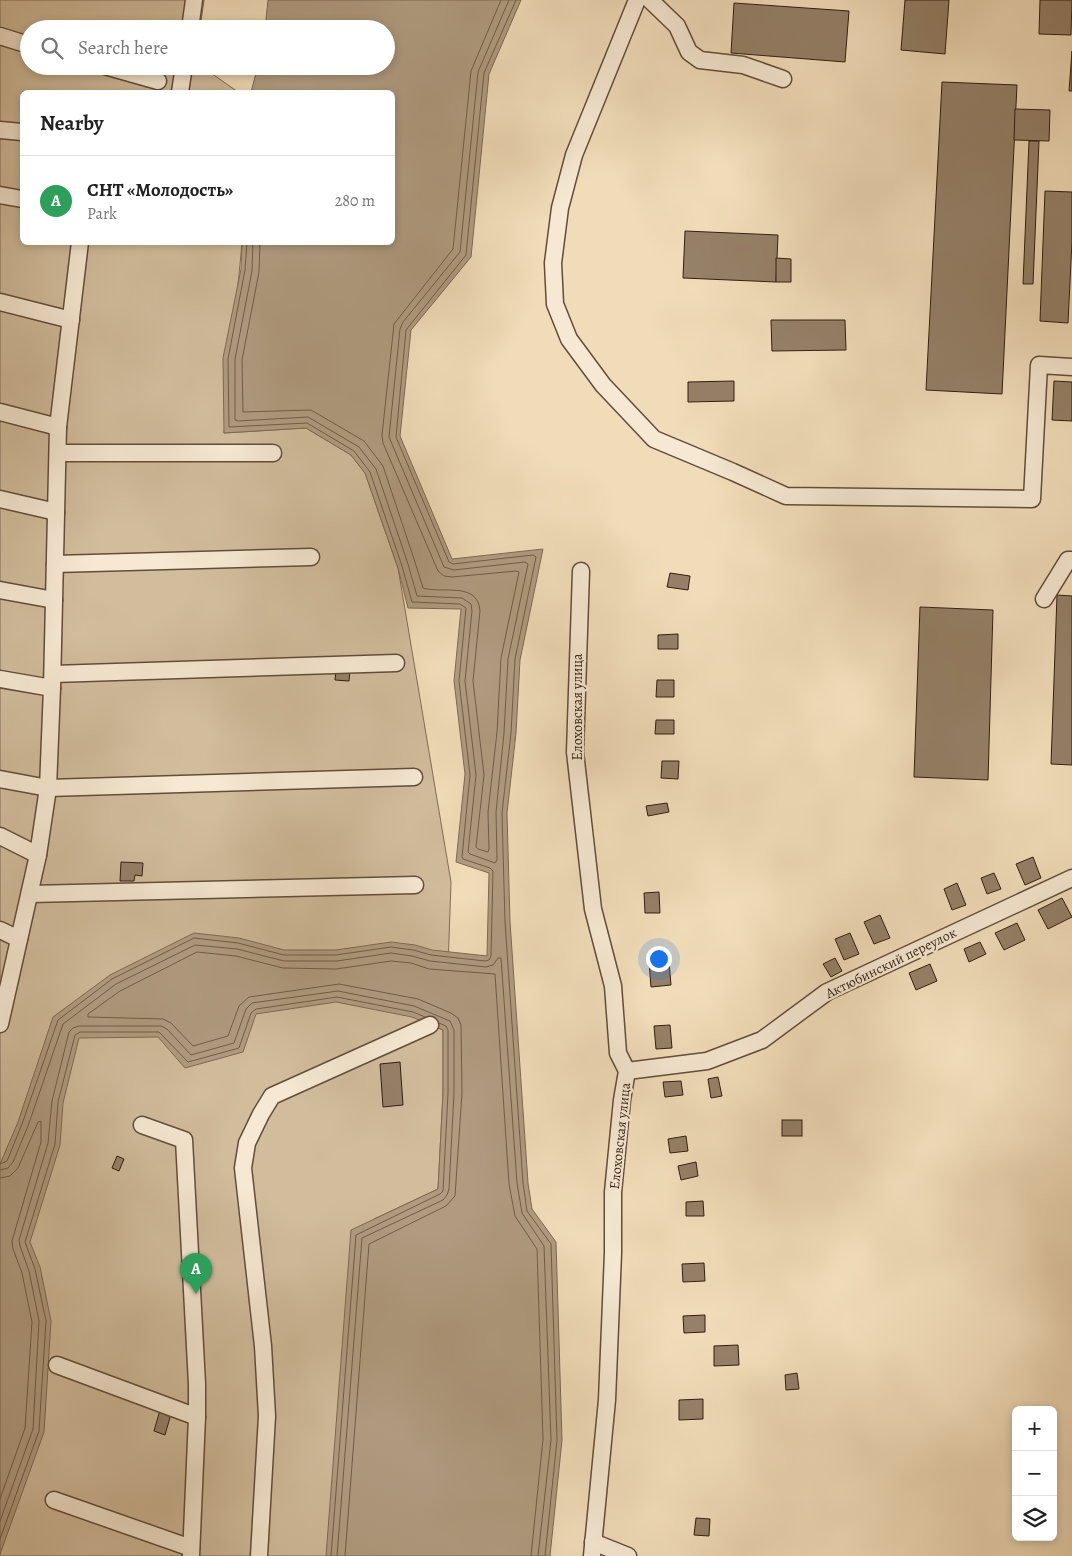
<!DOCTYPE html>
<meta charset="utf-8">
<style>
:root{--surface:#fff;--page:#f2f2f2;--text:#222;--muted:#767676;--line:#e0e0e0;--accent:#8f2418}
body{margin:0;font-family:Alegreya,serif;background:var(--page);color:var(--text)}
.controls{position:absolute;right:15px;bottom:15px;display:grid;overflow:hidden;border-radius:8px;box-shadow:0 2px 8px #0003}
.controls button{width:45px;height:45px;display:grid;place-items:center;padding:0;border:0;border-bottom:1px solid var(--line);background:var(--surface);color:var(--text);font:25px sans-serif}
.you{position:absolute;left:658px;top:958px;width:18px;height:18px;margin:-12px;border:4px solid #fff;border-radius:50%;background:#1a73e8;box-shadow:0 0 0 8px #1a73e833}
.badge{display:grid;place-items:center;width:32px;height:32px;border-radius:50%;background:var(--accent);color:#fff;font-size:16px;font-weight:700}
.pin{position:absolute;translate:-50% -41px;filter:drop-shadow(0 1px 2px #0008)}
.pin::after{content:'';position:absolute;top:26px;width:18px;height:15px;background:inherit;clip-path:polygon(0 0,100% 0,50% 100%)}
.list{margin:0;padding:0;list-style:none}
h2{display:flex;justify-content:space-between;align-items:center;height:65px;margin:0;padding:0 20px;font-size:21px}
h2 small{font-size:16px;font-weight:400;color:var(--muted)}
.list li{display:grid;grid-template-columns:32px 1fr auto;gap:15px;align-items:center;box-sizing:border-box;height:90px;padding:0 20px;border-top:1px solid var(--line)}
.list b{display:block;font-size:19px;white-space:nowrap}
.list p{margin:0;font-size:16px;white-space:nowrap;color:var(--muted)}
.list em{font-size:16px;font-style:normal;color:var(--muted)}
.icon{flex:none;width:28px;height:28px;fill:none;stroke:currentColor;stroke-width:2;stroke-linecap:round;stroke-linejoin:round}
.map{position:relative;flex:none;width:1072px;height:1556px;overflow:hidden}
.search{position:absolute;background:var(--surface);box-shadow:0 2px 8px #0003;left:20px;top:20px;width:375px;height:55px;display:flex;align-items:center;gap:12px;box-sizing:border-box;padding:0 18px;border-radius:28px;color:var(--muted);font-size:19px}
.panel{position:absolute;background:var(--surface);box-shadow:0 2px 8px #0003;left:20px;top:90px;width:375px;height:155px;border-radius:8px}
.map>svg:first-child{display:block}
.green{fill:#d1bc9c;stroke:#826c56}
.water{fill:#b09b80;stroke:#7e6953}
.lines{fill:none;stroke-linecap:round;stroke-linejoin:round}
.shore{stroke:#715c48;stroke-width:1}
.building{fill:#958068;stroke:#321d10}
.minor-casing{stroke:#624d3a;stroke-width:19}
.minor{stroke:#f6e8d2;stroke-width:16}
.labels{text-anchor:middle;dominant-baseline:central;stroke-width:4.5;stroke-linejoin:round;paint-order:stroke}
.street-label{font-size:14px;fill:#321d10;stroke:#f6e8d2}
</style>
<div class="map">
<svg width="1072" height="1556" viewBox="0 0 1072 1556">
<rect width="100%" height="100%" fill="#f1dcb9"/>
<filter id="stains"><feTurbulence type="fractalNoise" baseFrequency=".004" numOctaves="4"/><feColorMatrix values="0 0 0 0 .2 0 0 0 0 .09 0 0 0 0 .02 0 0 0 .5 -.17"/></filter>
<radialGradient id="worn" r=".72"><stop offset=".6" stop-color="#630" stop-opacity="0"/><stop offset="1" stop-color="#630" stop-opacity=".3"/></radialGradient>
<path class="green" d="M0 0H204L200 29H29V66H201L238 92H22V242L242 243 224 433 306 428 351 455 365 473 398 568 451 882 448 967 431 1025 443 1030V1093L438 1189 374 1219 350 1556H0Z"/>
<path class="water" d="M268 0H521L489 74 471 257 411 330 400 436 452 559 543 549 520 660 516 733 507 813 510 922 528 1183 532 1209 556 1242 562 1440 550 1556H326L351 1230 438 1189 443 1093V1030L412 1017 336 1002 256 1014 243 1052 185 1068 158 1037 79 1038 63 1103 60 1145 30 1242 40 1267 51 1321 44 1432 0 1554V1164L18 1122 53 1017 110 975 194 933 239 938 284 950H336L391 942 415 945 432 950 487 956 489 873 456 862 465 774 454 681 461 609 408 608 398 568 365 473 351 455 306 428 224 433 223 358 241 269 242 243 392 242V92H251L258 66H386V29H265Z"/>
<g class="lines">
<g class="shore">
<path d="M516 0 484 73 466 255 406 330 396 437 449 562 453 564 533 555 536 557 515 659 511 733 502 813 505 922 523 1183 527 1211 551 1244 557 1440 545 1556"/>
<path d="M253 242 252 271 235 359V420L238 421 308 417 359 447 376 469 408 564 417 596 462 598 471 604 472 611 465 681 476 775 468 852 470 854 495 863 497 860 496 812 504 733 508 659 528 564 525 562 454 570 444 567 389 437 400 329 403 322 460 252 478 72 509 0"/>
<path d="M260 242 259 272 242 360 243 412 311 410 364 441 383 466 415 562 423 588C442 594 478 581 480 611L473 681 484 775 476 847 478 849 488 852 489 849 488 812 497 732 501 658 519 572 516 571 452 577 444 576 438 571 383 443 382 435 394 324 453 249 471 71 501 0"/>
<path d="M0 1164 7 1161 22 1124 58 1020 112 979 194 938 238 943 284 955H336L391 947 413 950 431 955 485 961 489 960 491 956 493 871 490 868 463 859 462 857 470 775 459 681 466 608 460 604 412 602 402 566 370 472 354 451 307 423 229 427 228 359 245 270 247 242"/>
<path d="M0 1170 8 1168 13 1162 28 1126 63 1024 116 984 195 945 237 949 284 961H337L391 953 412 956 430 961 486 967 493 965 498 958H501L517 1183 522 1213 544 1246 551 1440 538 1556"/>
<path d="M0 1178 10 1176 18 1168 38 1122 41 1121V1142L12 1241 13 1249 22 1273 32 1322 25 1428 0 1499"/>
<path d="M0 1521 33 1429 39 1321 29 1271 20 1246 19 1240 48 1143 52 1101 69 1032 73 1028 79 1026H161L167 1029 191 1055 234 1043 246 1009 252 1003 338 991 414 1006 450 1021 454 1030V1093L449 1189 447 1195 443 1200 362 1238 337 1556"/>
<path d="M0 1539 39 1431 46 1321 35 1269 25 1242 55 1144 58 1102 75 1035 80 1032H159L188 1062 239 1048 251 1013 256 1009 337 997 413 1012 425 1017"/>
<path d="M331 1556 356 1235 440 1194 443 1191 448 1093V1030L446 1026 439 1023"/>
<path d="M345 1556 369 1244 446 1206 455 1196 462 1093 461 1025 458 1018 451 1013 418 999 339 984 249 997 239 1006 228 1036 193 1046 171 1023 163 1019 88 1017V1014L120 991 197 952 236 956 283 968 336 969 391 961 411 963 429 969 495 974 509 1184 515 1216 537 1249 543 1439 531 1556"/>
</g>
</g>
<g class="building">
<path d="M905 0H949L945 54 901 50Z"/>
<path d="M1040 0H1072L1071 35 1039 34Z"/>
<path d="M734 3 849 11 845 62 731 53Z"/>
<path d="M1072 51V91H1069Z"/>
<path d="M942 82 1017 85 1002 394 926 390Z"/>
<path d="M1015 109 1050 110 1049 141 1014 140Z"/>
<path d="M1029 141H1039L1033 284H1023Z"/>
<path d="M1045 191 1072 192V241L1068 323 1040 321Z"/>
<path d="M685 231 778 235 776 282 683 278Z"/>
<path d="M776 258 791 259V282H776Z"/>
<path d="M771 320H845L846 350 772 351Z"/>
<path d="M734 381V401L688 402V382Z"/>
<path d="M1054 381 1072 382V421L1052 420Z"/>
<path d="M670 573 690 576 688 590 667 587Z"/>
<path d="M1057 595 1072 596V765L1051 764Z"/>
<path d="M920 607 993 610 988 780 914 777Z"/>
<path d="M678 634V649H658V635Z"/>
<path d="M336 670H350L349 681 335 680Z"/>
<path d="M657 680H674V697H656Z"/>
<path d="M656 720H674V734H655Z"/>
<path d="M662 761H679L678 779 661 778Z"/>
<path d="M667 803 669 812 648 816 646 806Z"/>
<path d="M1033 857 1041 878 1025 885 1016 864Z"/>
<path d="M121 862 143 863 142 876 135 875 134 881H120Z"/>
<path d="M994 873 1001 889 987 894 981 878Z"/>
<path d="M957 883 966 905 952 910 944 889Z"/>
<path d="M659 892 660 913H645L644 893Z"/>
<path d="M1062 898 1072 917 1048 929 1038 910Z"/>
<path d="M880 915 890 938 874 944 864 922Z"/>
<path d="M1017 923 1025 940 1004 950 995 933Z"/>
<path d="M850 933 859 954 844 960 835 939Z"/>
<path d="M980 942 986 954 969 962 964 949Z"/>
<path d="M835 958 842 971 831 977 823 964Z"/>
<path d="M669 961 671 985 651 987 649 962Z"/>
<path d="M930 964 937 981 916 990 909 973Z"/>
<path d="M670 1025 672 1048 656 1049 654 1026Z"/>
<path d="M400 1062 403 1105 383 1107 380 1064Z"/>
<path d="M718 1077 722 1096 711 1098 708 1079Z"/>
<path d="M681 1081 683 1095 665 1097 663 1082Z"/>
<rect x="782" y="1120" width="20" height="16"/>
<path d="M686 1136 688 1151 670 1153 668 1139Z"/>
<path d="M117 1156 124 1159 119 1171 112 1168Z"/>
<path d="M696 1162 698 1176 681 1180 678 1166Z"/>
<path d="M703 1201 704 1216H686V1202Z"/>
<path d="M704 1263 705 1281 683 1282 682 1264Z"/>
<path d="M705 1315V1332L684 1333 683 1316Z"/>
<path d="M738 1345 739 1365 714 1366V1346Z"/>
<path d="M797 1373 799 1389 786 1390 785 1375Z"/>
<path d="M703 1399V1419L679 1420V1400Z"/>
<path d="M160 1410 171 1414 165 1435 154 1431Z"/>
<path d="M696 1518 710 1519 709 1536 694 1535Z"/>
</g>
<g class="lines">
<g class="minor-casing">
<g id="minor">
<path d="M637 0 574 155 560 208 553 263 555 304 569 339 603 385 654 439 733 472 786 496 1032 499 1039 365 1072 367"/>
<path d="M650 0 677 26 689 52 700 60 743 65 783 79"/>
<path d="M190 29 194 0"/>
<path d="M0 36 29 45"/>
<path d="M105 66 158 81"/>
<path d="M180 92 184 66"/>
<path d="M0 130 22 132"/>
<path d="M0 195 22 199"/>
<path d="M0 302 71 320"/>
<path d="M0 412 58 427"/>
<path d="M58 453H273"/>
<path d="M0 499 56 512"/>
<path d="M55 564 311 557"/>
<path d="M581 571 575 752 593 909 613 986 618 1053 627 1071 622 1100 613 1192V1253L607 1400 592 1556"/>
<path d="M0 590 54 600"/>
<path d="M1044 599 1068 560H1072"/>
<path d="M53 674 396 663"/>
<path d="M0 679 52 688"/>
<path d="M0 779 48 788 414 777"/>
<path d="M0 836 38 855"/>
<path d="M30 894 415 885"/>
<path d="M0 930 19 939"/>
<path d="M0 1024 38 855 48 788 52 688 58 427 80 242"/>
<path d="M627 1071 707 1061 762 1040 827 992 1072 878"/>
<path d="M142 1125 184 1140 197 1384V1417L191 1556"/>
<path d="M57 1365 197 1417"/>
<path d="M54 1500 191 1548"/>
<path d="M593 1542 628 1556"/>
<path d="M259 1556 267 1416 263 1346 243 1168 247 1143 261 1114 272 1096 430 1025"/>
</g>
</g>
<use href="#minor" class="minor"/>
</g>
<g class="labels">
<g class="street-label">
<text transform="translate(577 707) rotate(-90)">Елоховская улица</text>
<text transform="translate(891 963) rotate(-26)">Актюбинский переулок</text>
<text transform="translate(620 1136) rotate(-84)">Елоховская улица</text>
</g>
</g>
<rect width="100%" height="100%" filter="url(#stains)"/>
<rect width="100%" height="100%" fill="url(#worn)"/>
</svg>
<div class="controls">
<button>+</button>
<button>−</button>
<button><svg class="icon" aria-label="layers" viewBox="0 0 24 24"><path d="M12 4l9 5-9 5-9-5zM3 14l9 5 9-5"/></svg></button>
</div>
<div class="you"></div>
<div class="pin badge" style="left:196px;top:1294px;background:#2e9e5b">A</div>
<div class="search"><svg class="icon" aria-label="search" viewBox="0 0 24 24"><circle cx="10" cy="10" r="6"/><path d="M15 15l6 6"/></svg>Search here</div>
<section class="panel">
<h2>Nearby<small></small></h2>
<ul class="list">
<li><span class="badge" style="background:#2e9e5b">A</span><div><b>СНТ «Молодость»</b><p>Park</p></div><em>280 m</em></li>
</ul>
</section>
</div>
